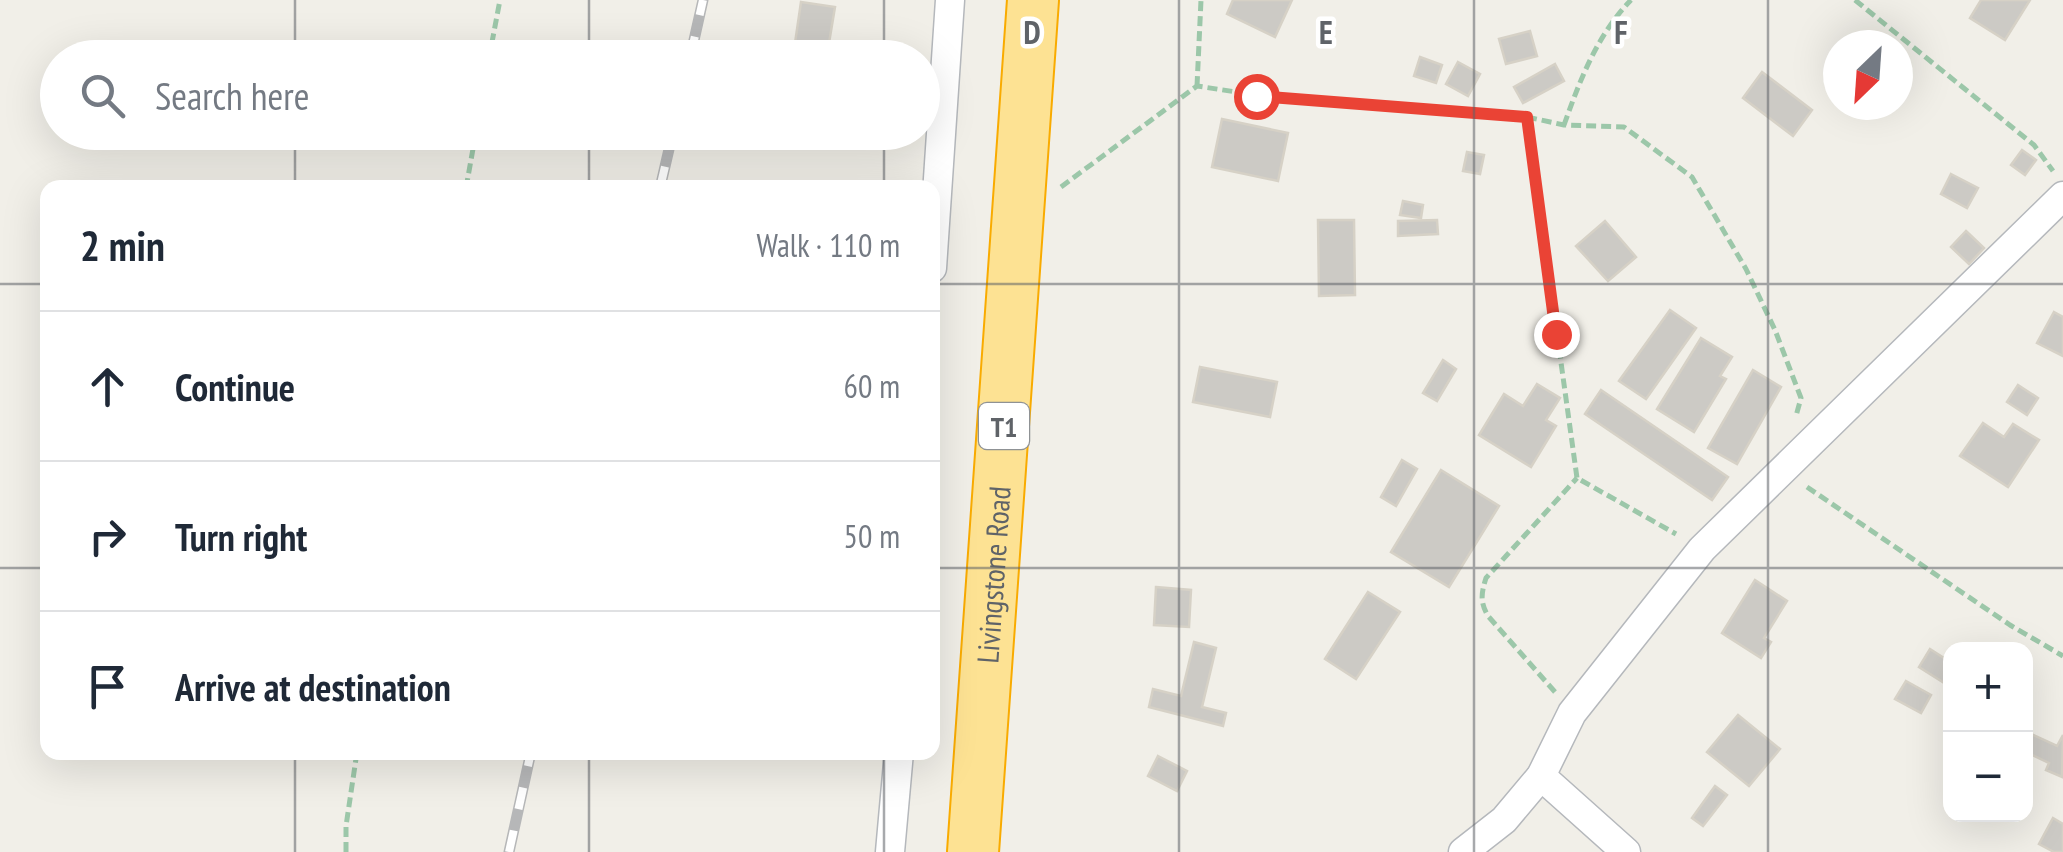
<!DOCTYPE html>
<meta charset="utf-8">
<style>
:root{--surface:#fff;--page:#f6f6f7;--text:#1f2937;--muted:#747a83;--line:#e0e1e3}
body{margin:0;font-family:"PT Sans Narrow",sans-serif;background:var(--page);color:var(--text)}
.controls{position:absolute;right:30px;bottom:30px;display:grid;overflow:hidden;border-radius:20px;box-shadow:0 10px 40px #0002}
.controls button{width:90px;height:90px;display:grid;place-items:center;padding:0;border:0;border-bottom:2px solid var(--line);background:var(--surface);color:var(--text);font:50px sans-serif}
.compass{position:absolute;left:1823px;top:30px;width:90px;height:90px;border-radius:50%;background:var(--surface);box-shadow:0 10px 40px #0002;rotate:205deg}
.stop{position:absolute;width:30px;height:30px;margin:-22px;border:8px solid #ea4335;border-radius:50%;background:#fff}
.stop.end{background:#ea4335;border-color:#fff;box-shadow:0 2px 10px #0008}
.list{margin:0;padding:0;list-style:none}
h2{display:flex;justify-content:space-between;align-items:center;height:130px;margin:0;padding:0 40px;font-size:42px}
h2 small{font-size:32px;font-weight:400;color:var(--muted)}
.list li{display:grid;grid-template-columns:65px 1fr auto;gap:30px;align-items:center;box-sizing:border-box;height:150px;padding:0 40px;border-top:2px solid var(--line)}
.list b{display:block;font-size:38px;white-space:nowrap}
.list em{font-size:32px;font-style:normal;color:var(--muted)}
.icon{flex:none;width:55px;height:55px;fill:none;stroke:currentColor;stroke-width:2;stroke-linecap:round;stroke-linejoin:round}
.map{position:relative;flex:none;width:2063px;height:852px;overflow:hidden}
.search{position:absolute;background:var(--surface);box-shadow:0 10px 40px #0002;left:40px;top:40px;width:900px;height:110px;display:flex;align-items:center;gap:25px;box-sizing:border-box;padding:0 35px;border-radius:55px;color:var(--muted);font-size:38px}
.panel{position:absolute;background:var(--surface);box-shadow:0 10px 40px #0002;left:40px;top:180px;width:900px;height:580px;border-radius:20px}
.map>svg:first-child{display:block}
.building{fill:#cccac5;stroke:#d6d1c6;stroke-width:2.5}
.lines{fill:none;stroke-linecap:round;stroke-linejoin:round}
.street-casing{stroke:#b5b8bc;stroke-width:31}
.highway-casing{stroke:#f9ab00;stroke-width:54}
.path{stroke:#9cc7a9;stroke-width:5;stroke-dasharray:10 5;stroke-linecap:butt}
.street{stroke:#fff;stroke-width:28}
.highway{stroke:#fde293;stroke-width:50}
.rail-casing{stroke:#b6b7b8;stroke-width:11}
.rail{stroke:#fff;stroke-width:8;stroke-dasharray:22;stroke-linecap:butt}
.route{stroke:#ea4335;stroke-width:12}
.grid{fill:none;stroke:#5f6368;stroke-width:2.5;stroke-opacity:0.55}
.labels{text-anchor:middle;dominant-baseline:central;stroke-width:9;stroke-linejoin:round;paint-order:stroke}
.shield{fill:#fff;stroke:#8f9295;stroke-width:2.5}
.shield-label{font-size:28px;font-weight:bold;fill:#5f6368}
.street-label{font-size:30px;fill:#5f6368;stroke:#fff}
.grid-label{font-size:32px;text-anchor:middle;font-weight:bold;fill:#5f6368;stroke:#fff;stroke-width:9;stroke-linejoin:round;paint-order:stroke}
</style>
<div class="map">
<svg width="2063" height="852" viewBox="0 0 2063 852">
<rect width="100%" height="100%" fill="#f1efe8"/>
<g class="building">
<path d="M1233 0H1292L1275 37 1227 14Z"/>
<path d="M1981 0H2030L2005 40 1970 18Z"/>
<path d="M801 2 835 7 827 55 794 50Z"/>
<path d="M1530 31 1537 56 1506 64 1499 39Z"/>
<path d="M1420 57 1442 65 1436 83 1414 76Z"/>
<path d="M1458 62 1480 74 1468 96 1446 84Z"/>
<path d="M1555 64 1564 81 1523 103 1514 87Z"/>
<path d="M1762 72 1812 110 1793 136 1743 98Z"/>
<path d="M1222 119 1288 133 1278 181 1212 167Z"/>
<path d="M2022 150 2036 160 2025 175 2011 165Z"/>
<path d="M1467 152 1484 155 1480 174 1463 171Z"/>
<path d="M1951 174 1978 188 1967 208 1941 194Z"/>
<path d="M1403 201 1423 205 1421 218 1400 215Z"/>
<path d="M1318 220H1354L1355 295 1319 296Z"/>
<path d="M1437 220 1438 234 1398 236V221Z"/>
<path d="M1605 221 1636 257 1608 281 1576 246Z"/>
<path d="M1966 231 1984 248 1969 264 1951 247Z"/>
<path d="M1670 310 1696 328 1646 399 1619 381Z"/>
<path d="M2054 312 2063 317V356L2037 343Z"/>
<path d="M1701 338 1732 357 1720 376 1726 379 1694 432 1657 409Z"/>
<path d="M1443 360 1456 369 1437 401 1423 393Z"/>
<path d="M1200 367 1277 382 1270 417 1193 402Z"/>
<path d="M1753 370 1781 387 1737 464 1708 448Z"/>
<path d="M1537 384 1560 398 1546 420 1556 426 1531 467 1479 435 1504 394 1523 406Z"/>
<path d="M2018 385 2038 398 2027 415 2007 402Z"/>
<path d="M1601 390 1728 477 1712 500 1585 414Z"/>
<path d="M1983 423 2004 437 2013 424 2039 440 2008 487 1960 456Z"/>
<path d="M1402 460 1417 469 1396 506 1381 497Z"/>
<path d="M1441 470 1499 506 1449 587 1391 552Z"/>
<path d="M1755 580 1787 601 1764 638 1771 642 1761 658 1722 633Z"/>
<path d="M1156 587 1191 590 1189 627 1154 625Z"/>
<path d="M1368 592 1400 612 1356 679 1325 659Z"/>
<path d="M1194 642 1216 648 1202 707 1226 713 1223 726 1149 707 1153 689 1181 696Z"/>
<path d="M1930 649 1950 662 1949 686 1919 667Z"/>
<path d="M1906 681 1931 695 1921 713 1895 699Z"/>
<path d="M1738 715 1780 749 1749 786 1707 752Z"/>
<path d="M2031 734 2057 746 2063 735 2062 777 2046 770 2049 763 2026 752V746Z"/>
<path d="M1158 756 1187 771 1177 791 1148 776Z"/>
<path d="M1715 786 1727 795 1703 826 1692 818Z"/>
<path d="M2053 818 2063 824V852H2054L2039 844Z"/>
</g>
<g class="lines">
<g class="street-casing">
<g id="street">
<path d="M932 268 950 0"/>
<path d="M1541 776 1626 852"/>
<path d="M890 852 899 752"/>
<path d="M1463 852 1504 820 1541 776 1572 713 1702 549 2063 196"/>
</g>
</g>
<g class="highway-casing">
<g id="highway">
<path id="s1" d="M973 852 1033 0"/>
</g>
</g>
<g class="path">
<path d="M1855 0 2034 145 2053 171"/>
<path d="M489 58 500 0"/>
<path d="M1197 86 1201 0"/>
<path d="M1527 117 1564 125 1624 127 1692 177 1746 269 1775 330 1801 398 1796 416"/>
<path d="M1564 125C1580 80 1597 35 1631 0"/>
<path d="M1061 187 1197 86 1256 95 1527 117 1577 478 1676 534"/>
<path d="M466 188 476 132"/>
<path d="M1807 487 2010 625 2063 656"/>
<path d="M1555 692 1488 616C1480 602 1481 594 1486 578L1577 478"/>
<path d="M346 852V826L357 752"/>
</g>
<use href="#street" class="street"/>
<use href="#highway" class="highway"/>
<g class="rail-casing">
<g id="rail">
<path d="M690 58 703 0"/>
<path d="M660 188 673 132"/>
<path d="M509 852 531 752"/>
</g>
</g>
<use href="#rail" class="rail"/>
</g>
<g class="lines">
<path class="route" d="M1256 96 1527 117 1556 334"/>
</g>
<path class="grid" d="M295 0V58M589 0V58M884 0V58M1179 0V852M1474 0V852M1768 0V852M295 132V188M589 132V188M884 132V188M0 284H48M932 284H2063M0 568H48M932 568H2063M295 752V852M589 752V852M884 752V852"/>
<g class="labels">
<rect class="shield" x="979" y="403" width="50" height="46" rx="8"/>
<g class="shield-label">
<text x="1004" y="426">T1</text>
</g>
<g class="street-label">
<text stroke="none"><textPath href="#s1" startOffset="278">Livingstone Road</textPath></text>
</g>
</g>
<g class="grid-label">
<text x="1032" y="44">D</text>
<text x="1326" y="44">E</text>
<text x="1621" y="44">F</text>
</g>
</svg>
<div class="controls">
<button>+</button>
<button>−</button>
</div>
<svg class="compass" viewBox="-18 -18 36 36"><path d="M0-13l5 13h-10z" fill="#e53935"/><path d="M0 13l5-13h-10z" fill="#747a83"/></svg>
<div class="stop" style="left:1256px;top:96px"></div>
<div class="stop end" style="left:1556px;top:334px"></div>
<div class="search"><svg class="icon" aria-label="search" viewBox="0 0 24 24"><circle cx="10" cy="10" r="6"/><path d="M15 15l6 6"/></svg>Search here</div>
<section class="panel">
<h2>2 min<small>Walk · 110 m</small></h2>
<ul class="list">
<li><svg class="icon" aria-label="ahead" viewBox="0 0 24 24"><path d="M12 20V5M6 11l6-6 6 6"/></svg><div><b>Continue</b></div><em>60 m</em></li>
<li><svg class="icon" aria-label="right" viewBox="0 0 24 24"><path d="M7 20v-9h11M14 6l5 5-5 5"/></svg><div><b>Turn right</b></div><em>50 m</em></li>
<li><svg class="icon" aria-label="arrive" viewBox="0 0 24 24"><path d="M6 21V4h12l-3 4 3 4H6"/></svg><div><b>Arrive at destination</b></div></li>
</ul>
</section>
</div>
